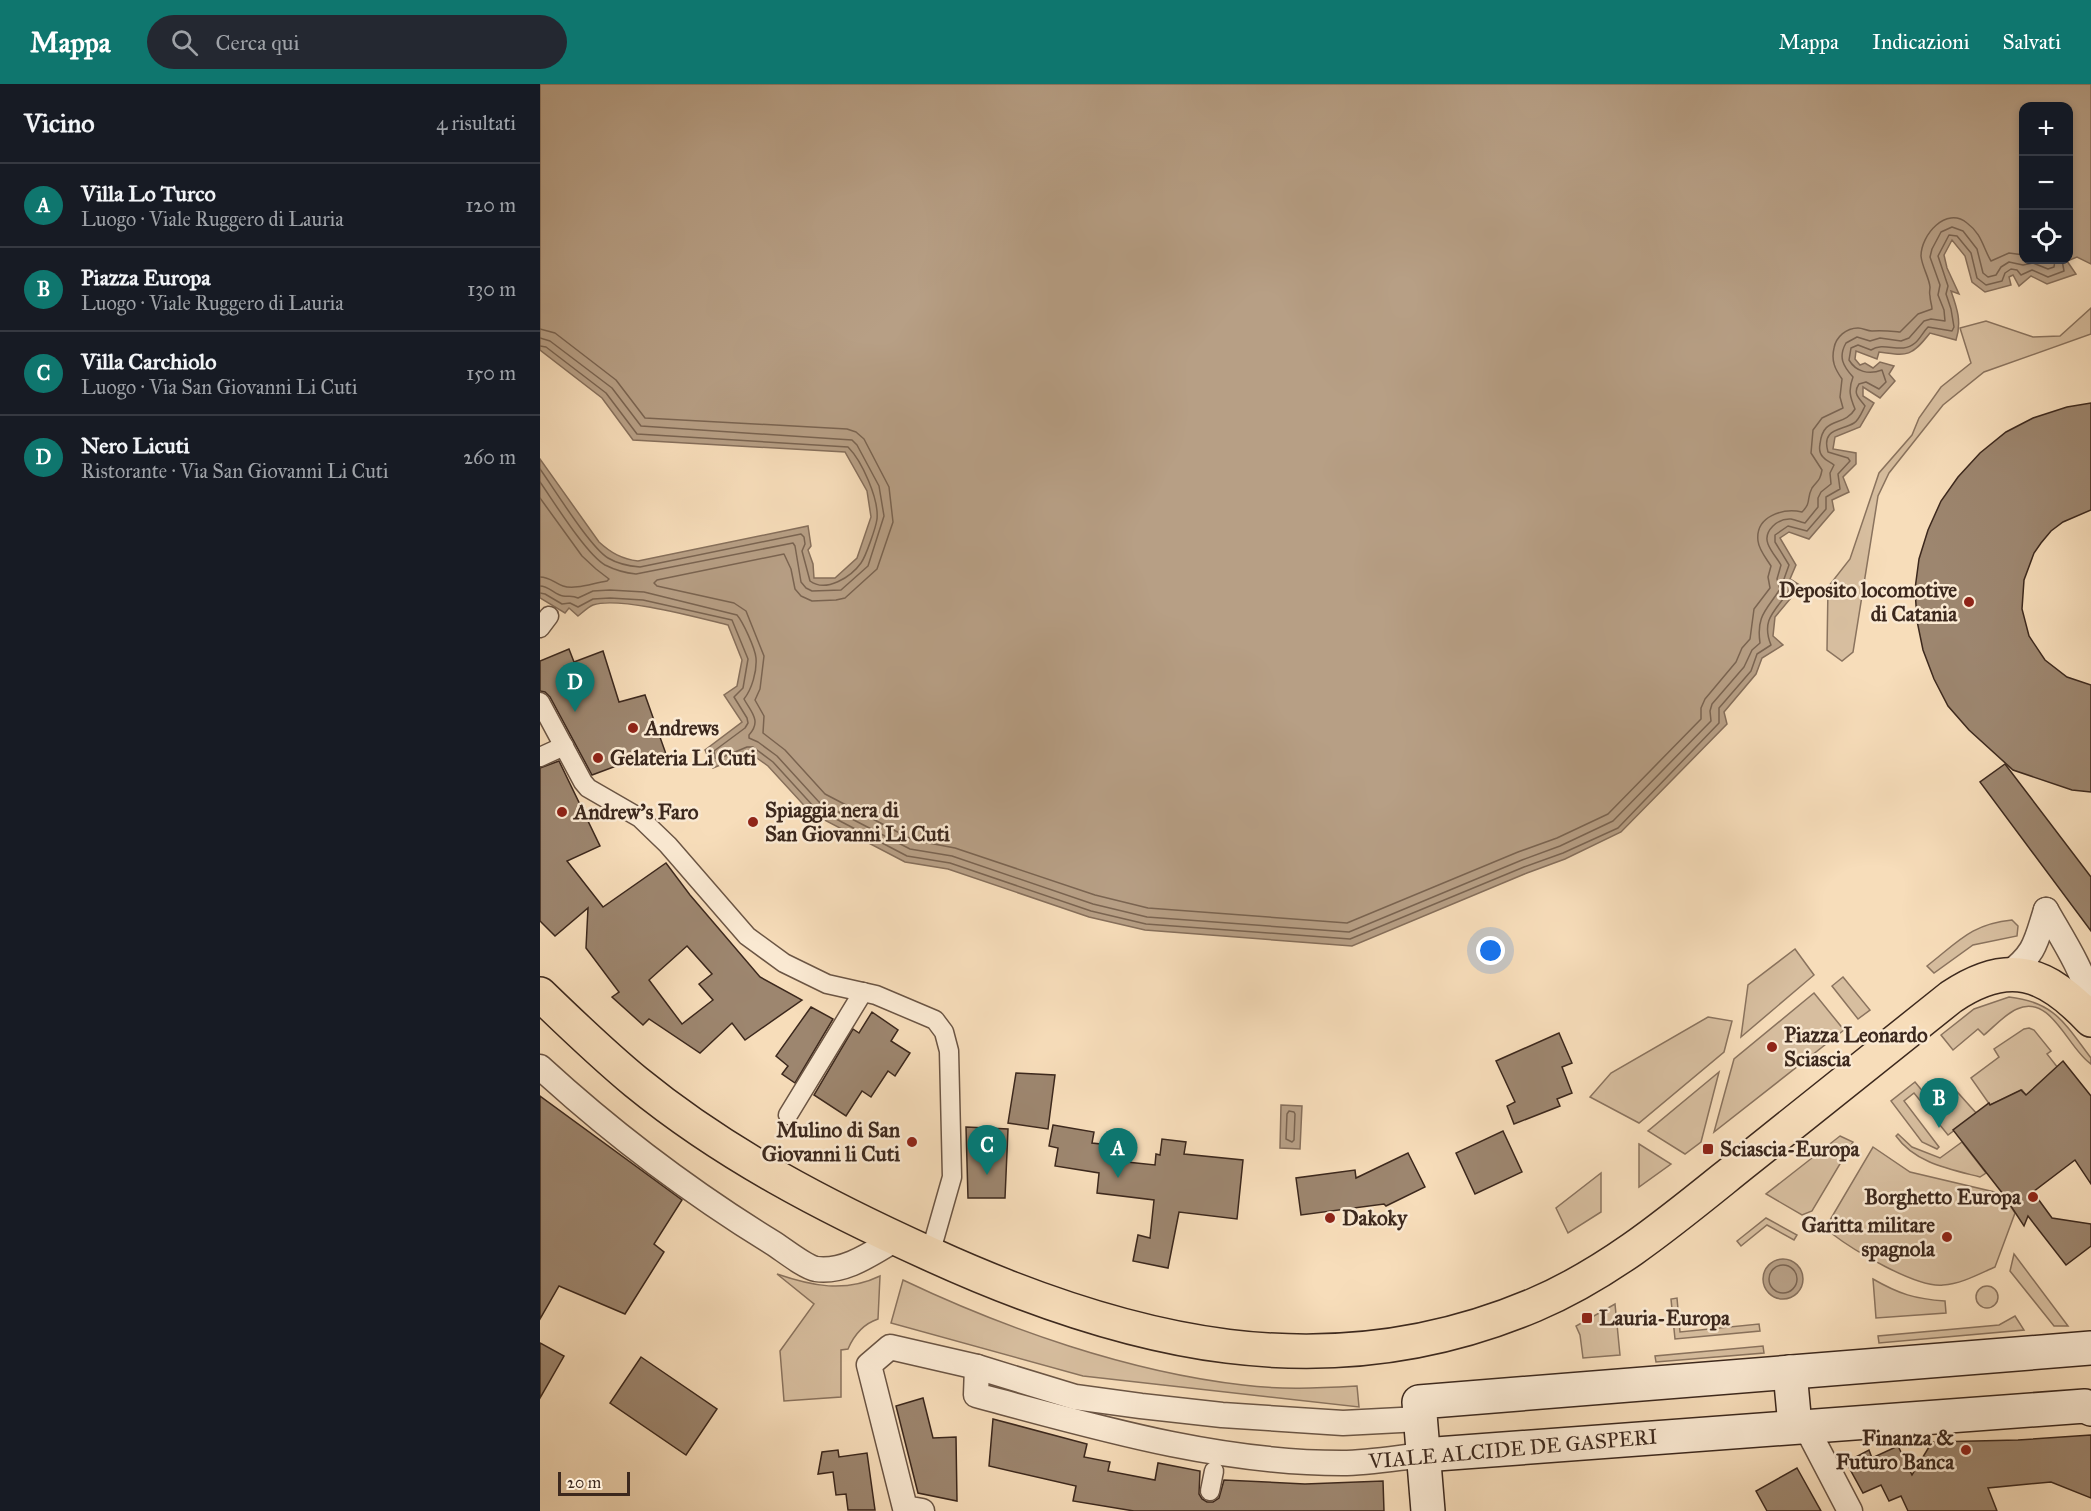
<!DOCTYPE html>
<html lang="it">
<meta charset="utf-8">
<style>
:root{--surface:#171b24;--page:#242831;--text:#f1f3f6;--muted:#9ea1a6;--line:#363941;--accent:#0f766e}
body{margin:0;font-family:"IM FELL Great Primer",serif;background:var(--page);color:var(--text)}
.controls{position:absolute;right:18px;top:18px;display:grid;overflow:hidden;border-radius:12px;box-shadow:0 3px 9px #0003}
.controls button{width:54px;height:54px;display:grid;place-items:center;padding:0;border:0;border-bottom:2px solid var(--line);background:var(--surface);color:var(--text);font:30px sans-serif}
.scale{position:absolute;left:18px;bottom:15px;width:72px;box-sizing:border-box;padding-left:6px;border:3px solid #3c281d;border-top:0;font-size:16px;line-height:21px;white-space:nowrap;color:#3c281d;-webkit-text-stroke:4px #fae9d2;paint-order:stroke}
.you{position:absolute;left:951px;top:867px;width:21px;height:21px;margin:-15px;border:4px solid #fff;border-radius:50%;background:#1a73e8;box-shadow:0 0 0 9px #1a73e833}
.badge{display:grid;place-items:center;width:39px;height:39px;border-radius:50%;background:var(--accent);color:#fff;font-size:20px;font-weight:700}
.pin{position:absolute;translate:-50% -50px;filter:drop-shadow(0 2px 3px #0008)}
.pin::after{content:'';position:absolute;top:32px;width:21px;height:18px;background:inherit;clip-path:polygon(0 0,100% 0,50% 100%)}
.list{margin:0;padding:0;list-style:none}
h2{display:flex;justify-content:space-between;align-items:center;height:78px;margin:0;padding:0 24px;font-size:26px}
h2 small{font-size:20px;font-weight:400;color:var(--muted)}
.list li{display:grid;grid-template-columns:39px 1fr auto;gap:18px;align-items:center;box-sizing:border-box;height:84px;padding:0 24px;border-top:2px solid var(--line)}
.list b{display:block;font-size:22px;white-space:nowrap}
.list p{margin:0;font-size:20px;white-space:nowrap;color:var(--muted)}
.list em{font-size:20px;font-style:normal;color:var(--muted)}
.icon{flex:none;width:33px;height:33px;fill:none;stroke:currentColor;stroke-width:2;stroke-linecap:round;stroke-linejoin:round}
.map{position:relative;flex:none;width:1551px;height:1427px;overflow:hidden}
header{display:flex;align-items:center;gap:36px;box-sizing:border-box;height:84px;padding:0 30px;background:var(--accent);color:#fff}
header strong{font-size:28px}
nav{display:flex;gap:33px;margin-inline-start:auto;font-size:21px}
.search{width:420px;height:54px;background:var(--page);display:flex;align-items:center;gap:15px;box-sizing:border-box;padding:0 21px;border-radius:33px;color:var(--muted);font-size:22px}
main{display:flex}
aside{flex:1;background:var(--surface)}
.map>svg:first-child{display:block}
.green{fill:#d7be9f;stroke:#8a735e;stroke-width:1.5}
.water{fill:#b79f85;stroke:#866f5b;stroke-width:1.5;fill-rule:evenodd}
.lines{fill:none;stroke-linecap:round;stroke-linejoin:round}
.shore{stroke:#7a6451;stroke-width:1.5}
.building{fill:#9d866f;stroke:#3c281d;stroke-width:1.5;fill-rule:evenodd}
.pedestrian-casing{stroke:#6b5544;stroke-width:21}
.minor-casing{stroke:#6b5544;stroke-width:27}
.secondary-casing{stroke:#3c281d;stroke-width:36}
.primary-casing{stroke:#3c281d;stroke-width:36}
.pedestrian{stroke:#fae9d2;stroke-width:18}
.minor{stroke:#fae9d2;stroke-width:24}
.secondary{stroke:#fae9d2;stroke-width:33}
.primary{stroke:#f7ddba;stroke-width:33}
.poi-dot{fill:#8f2418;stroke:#fae9d2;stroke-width:2}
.labels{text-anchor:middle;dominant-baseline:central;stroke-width:5;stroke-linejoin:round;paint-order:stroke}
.poi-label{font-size:21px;font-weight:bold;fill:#3c281d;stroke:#fae9d2;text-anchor:start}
.street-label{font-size:21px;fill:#3c281d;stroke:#fae9d2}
</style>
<header>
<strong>Mappa</strong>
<div class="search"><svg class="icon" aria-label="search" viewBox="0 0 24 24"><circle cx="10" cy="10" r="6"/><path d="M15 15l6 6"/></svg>Cerca qui</div>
<nav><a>Mappa</a><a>Indicazioni</a><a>Salvati</a></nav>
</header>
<main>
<aside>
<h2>Vicino<small>4 risultati</small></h2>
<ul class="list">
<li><span class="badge">A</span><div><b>Villa Lo Turco</b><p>Luogo · Viale Ruggero di Lauria</p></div><em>120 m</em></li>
<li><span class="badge">B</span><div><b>Piazza Europa</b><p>Luogo · Viale Ruggero di Lauria</p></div><em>130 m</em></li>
<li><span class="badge">C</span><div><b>Villa Carchiolo</b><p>Luogo · Via San Giovanni Li Cuti</p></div><em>150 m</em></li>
<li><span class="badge">D</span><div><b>Nero Licuti</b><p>Ristorante · Via San Giovanni Li Cuti</p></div><em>260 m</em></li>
</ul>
</aside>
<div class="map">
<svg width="1551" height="1427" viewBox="0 0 1551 1427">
<rect width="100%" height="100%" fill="#f7ddba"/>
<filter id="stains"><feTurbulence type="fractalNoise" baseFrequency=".00333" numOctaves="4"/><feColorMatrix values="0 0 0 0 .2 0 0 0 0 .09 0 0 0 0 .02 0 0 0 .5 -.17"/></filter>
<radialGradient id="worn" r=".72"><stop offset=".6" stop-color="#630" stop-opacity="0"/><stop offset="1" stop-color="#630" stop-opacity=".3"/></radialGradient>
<g class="green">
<path d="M1551 224V250L1444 288 1403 321 1349 389 1338 412 1313 568 1302 577 1287 566 1288 503 1310 475 1339 389 1372 351 1379 334 1401 303 1431 279 1420 244 1446 237 1493 253 1520 252Z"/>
<path d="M1472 836 1478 842 1477 852 1433 861 1394 889 1387 882C1418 858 1431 840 1472 836Z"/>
<path d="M1255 865 1274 891 1201 953 1208 901Z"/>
<path d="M1303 893 1330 926 1318 935 1292 902Z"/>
<path d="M1274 909 1304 946 1174 1048 1194 975Z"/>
<path d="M1469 913C1515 918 1525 940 1551 974V980C1528 965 1511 909 1477 925 1465 930 1454 943 1444 951L1438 945 1413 966 1401 951 1434 925Z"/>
<path d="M1168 933 1192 937 1184 968 1099 1039 1050 1013 1071 989Z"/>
<path d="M1489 944 1494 946 1511 967 1507 970 1551 1026 1518 1052 1482 1006 1450 1021 1431 994 1459 973 1454 965 1484 945Z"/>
<path d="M1179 988 1161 1058 1145 1070 1108 1047Z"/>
<path d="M1375 998 1389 1015 1411 1001 1446 1040 1419 1043 1408 1051 1374 1009 1364 1017 1399 1063 1397 1065 1382 1058 1351 1017Z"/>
<path d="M1358 1050 1372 1063 1400 1074 1422 1058 1446 1089 1440 1093C1409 1085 1375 1079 1356 1052Z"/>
<path d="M1300 1052 1313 1058 1272 1127 1262 1131 1226 1110Z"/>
<path d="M1099 1060 1131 1080 1099 1103Z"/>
<path d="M1333 1063 1370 1088 1463 1110 1475 1129 1455 1183C1439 1190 1421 1200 1403 1201 1376 1204 1313 1166 1291 1149L1290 1136Z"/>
<path d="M1061 1089V1128L1028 1149 1016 1124Z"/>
<path d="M1226 1134 1257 1151 1254 1156 1227 1141 1201 1162 1197 1157Z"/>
<path d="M1474 1170 1528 1242H1514L1470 1187Z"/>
<path d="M237 1190C272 1202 305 1209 340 1192L338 1235C323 1240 314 1251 308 1265L301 1266V1313L244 1317 240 1267 274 1220Z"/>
<path d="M1333 1195C1359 1210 1375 1215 1405 1217L1406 1229 1336 1234Z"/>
<path d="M363 1196C466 1245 589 1288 703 1301 740 1306 779 1304 817 1302L819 1323 543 1292 351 1239Z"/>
<circle cx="1447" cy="1213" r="11"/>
<path d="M1137 1214 1140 1248 1219 1240 1220 1247 1135 1255 1131 1215Z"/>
<path d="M1075 1220 1080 1271 1043 1274 1040 1251 1036 1242Z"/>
<path d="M1475 1232 1484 1246 1339 1259 1338 1252 1459 1241Z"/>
<path d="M1223 1262 1224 1269 1116 1278 1115 1272Z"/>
</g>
<g class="water">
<path d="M0 0H1551V180L1537 173 1527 177 1536 190 1507 200 1491 192 1479 202 1473 191 1469 193 1471 201 1445 208 1432 198 1425 172 1412 156 1404 171 1407 184 1419 210 1411 207C1417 224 1422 238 1416 256L1390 249C1371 273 1368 272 1339 268L1337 275 1316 267 1315 275 1320 281 1325 279 1333 284 1340 278 1354 282 1349 290 1355 297 1340 314 1323 303V312L1334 319 1320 343 1295 353 1293 365 1316 369V380L1303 393 1309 408 1292 416 1294 426 1269 455 1249 448 1240 454 1256 481 1250 495 1261 502 1235 533 1233 552 1243 561 1222 574 1216 590 1184 628 1187 640 1081 748 1025 775 987 789 812 862 605 846 549 833 408 785 365 778 271 729 228 682 210 669 173 684 165 666 202 638 184 611 197 602 202 576 188 541C159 534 79 512 53 521 48 523 42 529 38 532L29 524 25 529 0 514V375L59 458C71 469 82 475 98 477L268 442 271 462 268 466 273 480 274 494H295L317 474 331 433 327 407 305 368 93 356 62 314 0 266ZM1528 22V176H1484V22Z"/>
<path d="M741 1021 762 1022 760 1065 740 1064Z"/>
<circle cx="1243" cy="1195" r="20"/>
</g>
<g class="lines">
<g class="shore">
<path d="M0 245 15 249 76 296 105 334 307 345 316 348 324 355 349 403 353 438 337 485 305 514 296 516 272 517 261 512 255 505 251 485 244 470 117 496 114 499 117 502 194 519 206 527 224 572 220 605 215 616 224 632 223 649 245 666 285 710 373 756 415 764 555 811 608 824 807 839 978 768 1017 754 1068 730 1161 635V624L1165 615 1196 578 1202 564 1210 555 1214 525 1230 504 1228 493 1231 482C1226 474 1219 466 1218 457 1215 432 1243 424 1262 428 1272 418 1266 415 1272 404 1278 396 1280 397 1282 386L1271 369 1273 346 1282 334 1303 324 1300 313 1302 295C1295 285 1291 277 1294 264 1296 253 1306 244 1318 244 1323 244 1327 247 1332 247 1342 246 1350 247 1360 248L1378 230 1392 225C1392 221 1390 217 1390 212 1389 209 1390 206 1390 203 1389 193 1382 183 1381 172 1381 151 1406 122 1427 139 1442 150 1443 164 1451 177L1469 169 1484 171"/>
<path d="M0 254 10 257 72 304 101 342 312 356 317 361 339 402 344 432 328 482 301 506 272 507 266 504 261 498 255 462 253 459 96 490C85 489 75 486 65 481 46 470 14 418 0 398"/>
<path d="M0 262 6 263 66 309 97 350 308 363C322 377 339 415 337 435 336 443 326 472 321 479 311 493 286 509 270 497L262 467 265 460 264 453 261 450 100 483C88 482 78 480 68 474 50 463 15 406 0 385"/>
<path d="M0 414 42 472 56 485 69 495 67 497C53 499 35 506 23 502 14 499 10 493 0 493"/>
<path d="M0 502C9 502 15 511 23 512 29 513 32 511 38 514L53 507 70 506 104 508 197 531C203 538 215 564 216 574 217 587 212 605 204 615 211 628 222 637 209 651V654L218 658 237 672 279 718 370 765 412 772 553 820 607 833 809 848 982 776 1020 762 1073 737 1171 637 1170 627 1172 620 1204 583 1212 566 1220 559C1216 531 1227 526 1240 505L1237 495 1241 481C1237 474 1231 468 1228 460 1223 447 1238 434 1251 435 1256 436 1260 438 1265 439L1278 423V414L1281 408 1291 400 1290 389 1294 381C1291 378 1286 377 1283 373 1279 369 1279 365 1280 360 1283 331 1304 344 1315 325 1310 313 1308 306 1313 293 1303 282 1298 273 1306 259L1317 253 1330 257 1340 254 1361 257 1369 254 1384 237 1391 235 1405 237 1404 226 1398 211 1400 201 1390 173 1392 165 1401 148 1412 143 1423 147 1437 165 1443 189 1448 193 1456 191 1461 183 1469 178 1483 181 1493 179 1508 185 1514 183 1515 176"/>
<path d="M0 509 5 510 22 520 30 519 38 523 53 515 70 514 103 516 192 536 208 575 203 604 194 613 207 634 208 639 205 644 174 667 175 674 178 675 207 663H213L233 678 275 724 367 772 410 779 551 827 606 840 810 855 984 783 1023 769 1078 744 1179 639V624L1211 587 1217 570 1231 561C1220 534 1237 526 1251 504L1244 495 1249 481 1235 458V451L1248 442 1267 447 1286 425V413L1300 405 1298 390 1310 377 1308 374 1288 368C1281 344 1301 347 1314 339 1319 336 1322 328 1325 322 1320 315 1312 310 1319 300L1326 298 1339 305 1346 298 1342 286C1329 291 1316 288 1309 276L1311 264 1318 261 1331 266C1345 257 1361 271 1375 259 1380 255 1383 248 1388 243L1412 247 1414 243 1411 225 1406 210 1408 202 1398 172 1409 151 1417 152 1431 169 1437 194 1446 201 1462 197 1465 189 1471 185 1477 186 1481 191 1492 186 1508 193 1524 187 1522 176"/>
<path d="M749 1027 754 1028 755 1030 754 1056 752 1058 746 1055 747 1030Z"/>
<circle cx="1243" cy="1195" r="14"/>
</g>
</g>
<g class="building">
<path d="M1551 319V426L1523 438 1511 447 1501 459 1494 469 1484 496 1482 525 1489 552 1505 576 1527 593 1551 601V708L1532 706 1473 686 1429 646 1408 622 1394 595 1383 566 1377 537 1375 505 1379 475 1388 446 1401 417 1418 393 1440 369 1466 348 1493 334 1527 323Z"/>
<path d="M29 565 34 578 63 567 79 618 105 611 126 670 98 682 95 675 52 691 10 613 5 608 0 607V577Z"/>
<path d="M19 677 60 762 27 777 63 823 126 779 150 811 220 893 262 916 205 956 192 939 160 969 109 935 103 941 72 913 79 908 46 864 48 824 15 852 0 837V684ZM147 862 172 890 159 900 173 916 142 940 109 896Z"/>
<path d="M1465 680 1551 793V847L1440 698Z"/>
<path d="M271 923 293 935 255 999 242 990 248 982 236 972Z"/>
<path d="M332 928 358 946 351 957 370 969 355 992 348 987 331 1013 322 1007 306 1032 274 1011 313 945 319 949Z"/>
<path d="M1019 949 1032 979 1022 983 1032 1009 1017 1015 1020 1022 974 1040 967 1022 975 1018 956 977Z"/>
<path d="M1523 977 1551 1012V1100L1535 1076 1493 1108 1512 1134 1551 1140V1162L1526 1181 1488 1132 1484 1142 1463 1110 1413 1046 1449 1019 1450 1021 1481 1006 1486 1011Z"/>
<path d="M476 989 515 991 508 1045 468 1039Z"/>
<path d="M0 1012 142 1116 114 1160 124 1168 85 1230 19 1202 0 1235Z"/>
<path d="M513 1041 554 1048 552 1059 570 1061 568 1076 615 1081 616 1070 620 1071 622 1055 646 1058 644 1070 703 1076 697 1135 639 1128 628 1184 593 1177 598 1151 610 1154 614 1116 557 1109 559 1089 515 1082 518 1064 509 1062Z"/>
<path d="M426 1043 468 1045 465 1114H428Z"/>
<path d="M963 1047 982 1088 935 1110 916 1069Z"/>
<path d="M868 1069 885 1103 846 1122 844 1120 761 1131 756 1094 815 1086 816 1094Z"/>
<path d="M0 1259 24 1272 0 1314Z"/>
<path d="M101 1273 177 1325 146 1371 70 1319Z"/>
<path d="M383 1314 393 1354 416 1353 417 1417 378 1409 356 1322Z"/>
<path d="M453 1335 547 1360 544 1373 570 1378 568 1387 615 1396 618 1379 660 1387 659 1410 662 1415 667 1418H673L679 1414 684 1396 765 1400 843 1397 844 1427H594L533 1417 536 1402 449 1382Z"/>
<path d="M1551 1351V1414L1511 1398 1448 1404 1457 1427H1368L1361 1412 1349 1417 1341 1401 1323 1409 1306 1378 1329 1366 1332 1374 1358 1362 1372 1391 1392 1358 1478 1356Z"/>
<path d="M298 1366 299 1373 327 1369 335 1426H308L306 1410 296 1411 293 1388 278 1390 282 1368Z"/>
<path d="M1257 1384 1281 1427H1227L1216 1407Z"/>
</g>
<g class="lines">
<g class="pedestrian-casing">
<g id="pedestrian">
<path d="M0 544 9 532"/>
<path d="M0 618 43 698 48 704 100 734 128 761 207 852 244 879 287 900 336 911 395 936 404 948 409 967 412 1093 390 1170"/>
<path d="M0 673 24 662"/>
<path d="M248 1031 323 908"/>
<path d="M670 1407 674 1387"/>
</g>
</g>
<g class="minor-casing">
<g id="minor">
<path d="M1506 826C1523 856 1542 884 1551 918"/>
<path d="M1468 890C1496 869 1496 857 1506 826"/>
<path d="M0 983C72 1049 150 1108 233 1159 244 1166 265 1183 276 1185 305 1189 332 1169 356 1155"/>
<path d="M437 1283 436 1311C555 1343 677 1379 802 1379 828 1379 856 1374 883 1371"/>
<path d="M1265 1341 1310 1427"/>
<path d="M382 1427 365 1424 329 1281 350 1263 437 1283 535 1313 601 1322 682 1331 803 1339 880 1335"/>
</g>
</g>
<g class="secondary-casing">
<g id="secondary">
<path d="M1250 1288 1255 1342"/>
<path d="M883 1371 1545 1322 1551 1325"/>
<path d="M888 1427 879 1318 1551 1264"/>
</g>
</g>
<g class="primary-casing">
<path id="primary" d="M0 910C31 940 62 970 96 998 184 1070 286 1123 390 1170 587 1260 786 1309 994 1221 1072 1188 1136 1133 1202 1080 1271 1025 1341 969 1411 913 1469 874 1506 888 1551 936"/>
</g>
<use href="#pedestrian" class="pedestrian"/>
<use href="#minor" class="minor"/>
<use href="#secondary" class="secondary"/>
<use href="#primary" class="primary"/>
</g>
<g class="poi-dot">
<circle cx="1429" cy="518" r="6"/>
<circle cx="93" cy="644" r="6"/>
<circle cx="58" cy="674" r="6"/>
<circle cx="22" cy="728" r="6"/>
<circle cx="213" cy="738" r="6"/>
<circle cx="1232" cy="963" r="6"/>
<circle cx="372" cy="1058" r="6"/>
<rect x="1162" y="1059" width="12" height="12" rx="3"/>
<circle cx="1493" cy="1113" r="6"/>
<circle cx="790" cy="1134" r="6"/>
<circle cx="1407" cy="1153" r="6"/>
<rect x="1041" y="1228" width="12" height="12" rx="3"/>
<circle cx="1426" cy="1366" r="6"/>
</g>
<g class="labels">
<g class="poi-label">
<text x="1417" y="506" text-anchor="end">Deposito locomotive<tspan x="1417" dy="24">di Catania</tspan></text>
<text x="105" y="644">Andrews</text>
<text x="70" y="674">Gelateria Li Cuti</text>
<text x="225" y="726">Spiaggia nera di<tspan x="225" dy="24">San Giovanni Li Cuti</tspan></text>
<text x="34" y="728">Andrew's Faro</text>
<text x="1244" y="951">Piazza Leonardo<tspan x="1244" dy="24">Sciascia</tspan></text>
<text x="360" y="1046" text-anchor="end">Mulino di San<tspan x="360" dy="24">Giovanni li Cuti</tspan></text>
<text x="1180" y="1065">Sciascia-Europa</text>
<text x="1481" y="1113" text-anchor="end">Borghetto Europa</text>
<text x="802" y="1134">Dakoky</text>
<text x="1395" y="1141" text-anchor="end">Garitta militare<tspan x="1395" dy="24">spagnola</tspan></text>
<text x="1059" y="1234">Lauria-Europa</text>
<text x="1414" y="1354" text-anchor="end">Finanza &amp;<tspan x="1414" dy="24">Futuro Banca</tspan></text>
</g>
<g class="street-label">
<text transform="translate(973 1365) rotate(-5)">VIALE ALCIDE DE GASPERI</text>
</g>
</g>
<rect width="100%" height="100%" filter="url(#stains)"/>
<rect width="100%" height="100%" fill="url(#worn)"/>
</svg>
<div class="controls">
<button>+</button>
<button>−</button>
<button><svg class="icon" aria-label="locate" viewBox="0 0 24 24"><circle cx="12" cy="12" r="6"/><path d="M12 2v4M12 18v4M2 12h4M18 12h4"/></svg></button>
</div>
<div class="scale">20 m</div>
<div class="you"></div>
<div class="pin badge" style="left:578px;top:1094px">A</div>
<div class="pin badge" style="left:1399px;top:1044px">B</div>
<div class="pin badge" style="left:447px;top:1091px">C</div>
<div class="pin badge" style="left:35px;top:628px">D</div>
</div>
</main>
